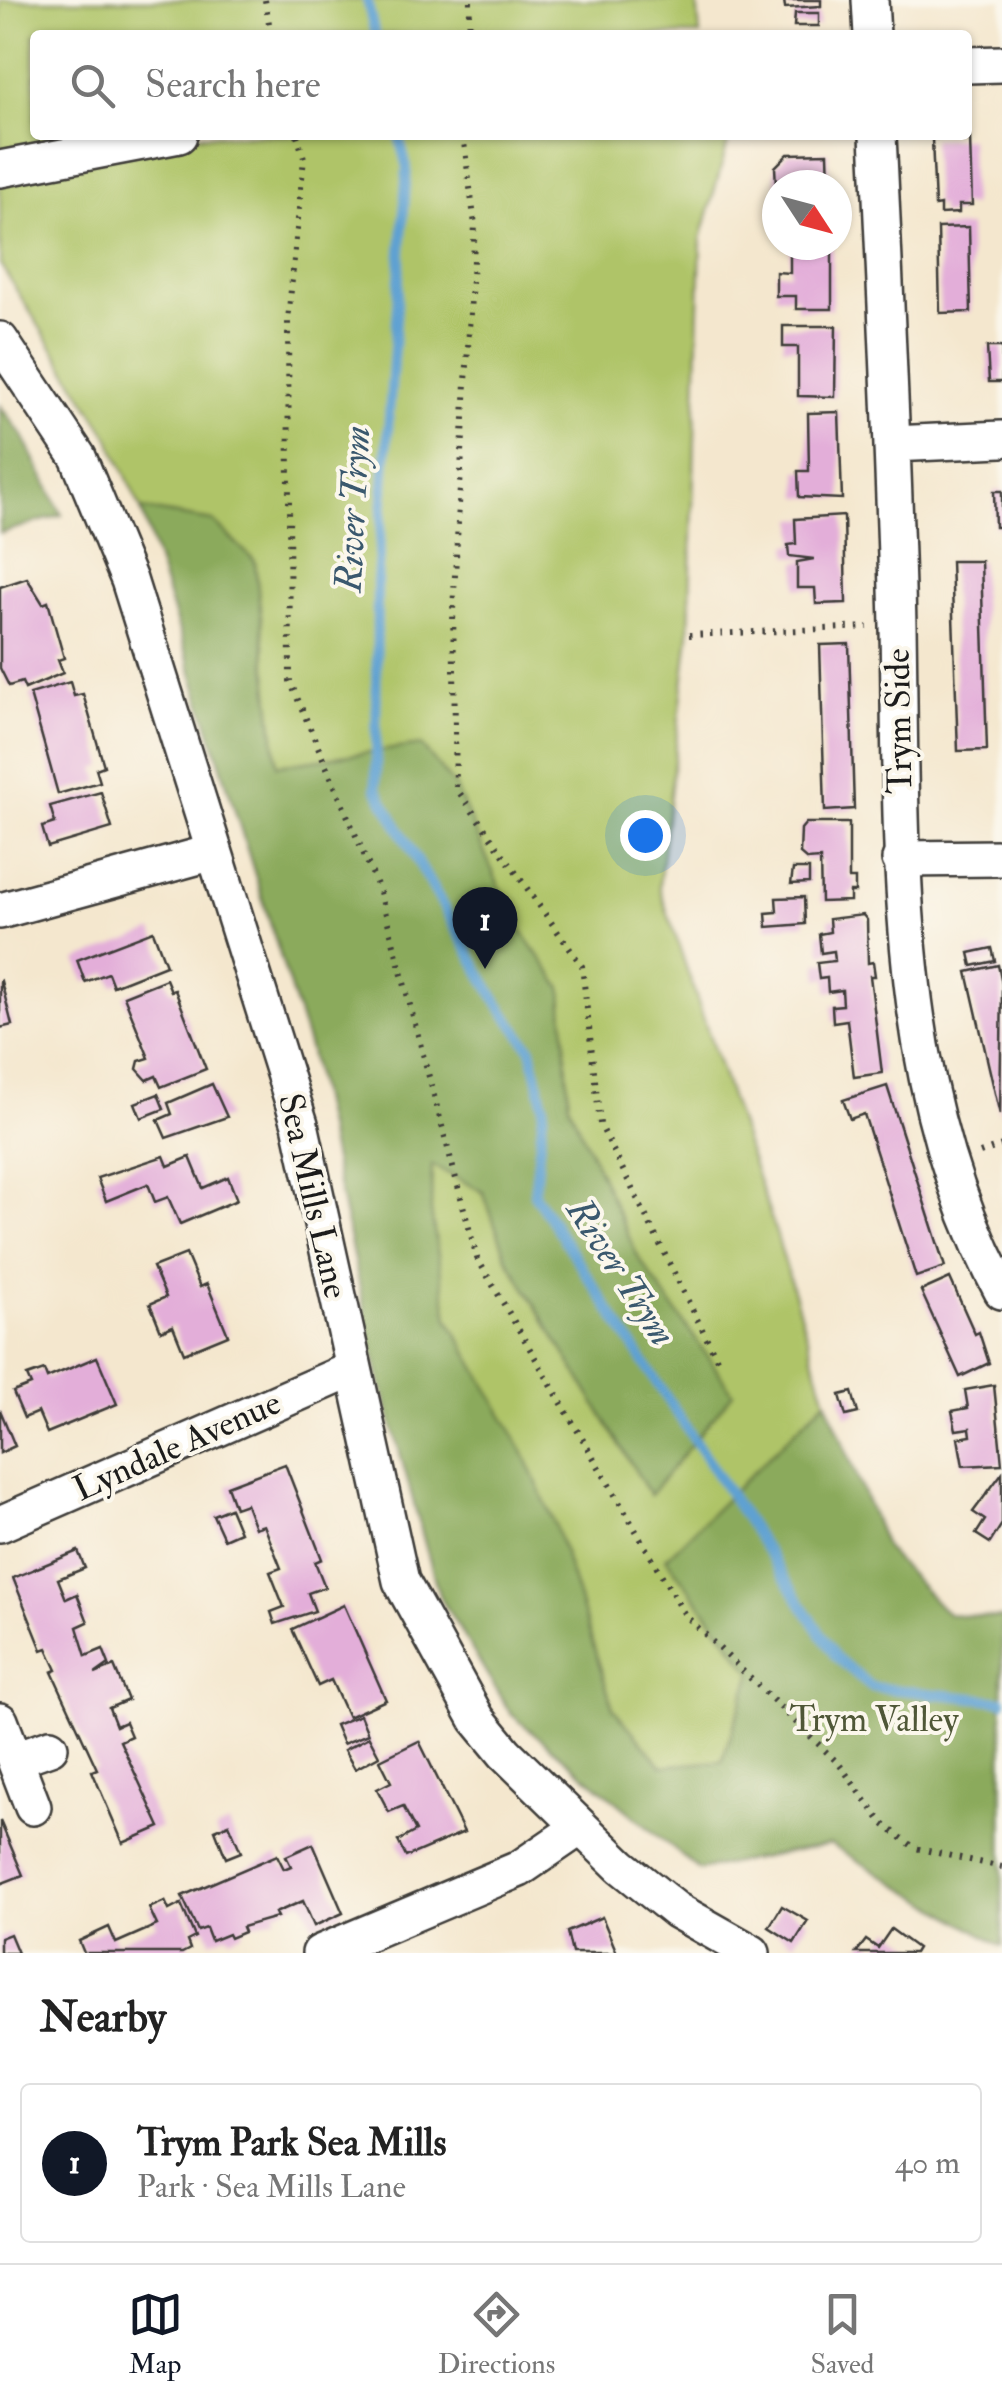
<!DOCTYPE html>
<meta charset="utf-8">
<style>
:root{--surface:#fff;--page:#f2f2f2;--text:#222;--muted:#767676;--line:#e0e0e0;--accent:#111827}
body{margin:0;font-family:"IM FELL Double Pica",serif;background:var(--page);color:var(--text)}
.compass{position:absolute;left:762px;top:170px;width:90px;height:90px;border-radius:50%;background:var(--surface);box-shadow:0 2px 8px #0004;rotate:126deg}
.you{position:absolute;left:645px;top:835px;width:35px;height:35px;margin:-25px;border:8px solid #fff;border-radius:50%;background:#1a73e8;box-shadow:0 0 0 15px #1a73e833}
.badge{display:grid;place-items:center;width:65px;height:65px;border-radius:50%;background:var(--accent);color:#fff;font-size:32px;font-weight:700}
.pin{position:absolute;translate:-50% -82px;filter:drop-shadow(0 2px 5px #0008)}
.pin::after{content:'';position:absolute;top:52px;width:35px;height:30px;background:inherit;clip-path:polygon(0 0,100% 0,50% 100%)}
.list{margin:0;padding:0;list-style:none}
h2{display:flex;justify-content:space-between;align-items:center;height:130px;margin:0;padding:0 40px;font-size:42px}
h2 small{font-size:32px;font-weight:400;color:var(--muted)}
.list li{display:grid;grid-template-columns:65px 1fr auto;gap:30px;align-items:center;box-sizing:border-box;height:160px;margin:0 20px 20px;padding:0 20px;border:2px solid var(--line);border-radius:10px}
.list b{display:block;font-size:38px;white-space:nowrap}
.list p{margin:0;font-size:32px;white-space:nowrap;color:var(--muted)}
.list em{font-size:32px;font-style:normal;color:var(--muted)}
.icon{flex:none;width:55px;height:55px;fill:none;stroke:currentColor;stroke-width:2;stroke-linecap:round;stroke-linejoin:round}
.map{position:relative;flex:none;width:1002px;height:1953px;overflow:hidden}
.search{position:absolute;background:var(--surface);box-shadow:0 2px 8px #0004;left:30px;right:30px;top:30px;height:110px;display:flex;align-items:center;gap:25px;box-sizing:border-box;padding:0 35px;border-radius:10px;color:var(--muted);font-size:38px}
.sheet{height:310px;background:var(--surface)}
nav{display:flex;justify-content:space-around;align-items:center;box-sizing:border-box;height:140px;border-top:2px solid var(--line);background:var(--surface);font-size:28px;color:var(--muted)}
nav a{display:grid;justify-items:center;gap:5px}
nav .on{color:var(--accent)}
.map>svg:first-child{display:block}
.green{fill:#afc468;stroke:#667042;stroke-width:2.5}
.forest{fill:#8baa5c;stroke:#54633c;stroke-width:2.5}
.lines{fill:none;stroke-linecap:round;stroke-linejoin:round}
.stream{stroke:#5ea1d2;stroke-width:10}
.building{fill:#e3aed9}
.minor-casing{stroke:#3c3a37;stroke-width:40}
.path{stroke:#3c3a37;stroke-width:6;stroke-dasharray:2.5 8;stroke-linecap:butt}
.minor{stroke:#fff;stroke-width:35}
.labels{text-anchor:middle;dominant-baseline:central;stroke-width:8;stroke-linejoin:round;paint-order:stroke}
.street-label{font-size:35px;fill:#1c1c1c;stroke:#fbf7ec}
.park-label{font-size:35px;fill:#4f5737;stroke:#fbf7ec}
.water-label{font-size:38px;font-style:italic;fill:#3a586e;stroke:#fbf7ec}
</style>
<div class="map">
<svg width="1002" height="1953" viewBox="0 0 1002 1953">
<rect width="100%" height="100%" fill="#fbf7ec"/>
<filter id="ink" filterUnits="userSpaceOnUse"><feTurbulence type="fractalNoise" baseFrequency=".01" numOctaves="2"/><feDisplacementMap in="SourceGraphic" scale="20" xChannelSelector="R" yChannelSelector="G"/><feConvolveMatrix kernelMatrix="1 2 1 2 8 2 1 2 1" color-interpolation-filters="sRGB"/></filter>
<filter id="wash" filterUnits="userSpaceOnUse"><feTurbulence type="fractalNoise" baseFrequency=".0048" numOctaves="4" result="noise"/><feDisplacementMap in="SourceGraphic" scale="40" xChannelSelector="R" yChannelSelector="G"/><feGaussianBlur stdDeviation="2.25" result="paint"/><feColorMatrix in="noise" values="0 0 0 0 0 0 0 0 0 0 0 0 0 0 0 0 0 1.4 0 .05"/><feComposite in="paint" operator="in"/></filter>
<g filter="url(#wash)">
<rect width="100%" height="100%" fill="#f4e7ce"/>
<path class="green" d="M0 0H697L700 35H35V135H730L701 239 689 635 659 887 776 1233 826 1400 886 1549 947 1614 1002 1618V1946L830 1844 699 1870 511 1714 439 1595 377 1369 310 1051 141 509 108 436 0 264Z"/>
<g class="forest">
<path d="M0 406 23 436 62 515 0 533Z"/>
<path d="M141 509 213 521 255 561 277 765 421 745 456 788 515 922 562 988 569 1105 638 1257 733 1393 650 1495 507 1258 483 1192 432 1165 431 1211 448 1318 522 1449 556 1527 613 1708 662 1766 722 1761 752 1673 666 1558 826 1400 886 1549 947 1614 1002 1618V1946L830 1844 699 1870 511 1714 439 1595 377 1369 310 1051Z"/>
</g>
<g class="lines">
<g class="stream">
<path d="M367 0 375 35"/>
<path d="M399 135 407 168 377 582 376 788 499 1005 531 1049 544 1106 534 1194 836 1657 871 1687 1002 1701"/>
</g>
</g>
<g id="blocks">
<g class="building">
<path d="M784 0H821V6L785 8Z"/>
<path d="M795 13H819V26H794Z"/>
<path d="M970 138 972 205H959V213L940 214V205L935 206 932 139Z"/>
<path d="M828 153 829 185H776L775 167 788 154Z"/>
<path d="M969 227 971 312 940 313 938 228Z"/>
<path d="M790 245H832V309H796V296H776V272L790 273Z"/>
<path d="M783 326H836L835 397 798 396V347H783Z"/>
<path d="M987 347H1002V382H989Z"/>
<path d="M839 412 842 499 799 497 798 471H809L808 413Z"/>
<path d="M994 491H1002V527H995Z"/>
<path d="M844 516 846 603 816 604 815 588H797V562L814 559 789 556 788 545 796 544 795 519Z"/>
<path d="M951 561H981L987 750 958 751Z"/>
<path d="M27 578 43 604 48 602 64 658 58 660 63 673 25 689 22 682 9 686 0 668V587Z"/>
<path d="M849 644 854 809 825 811 820 645Z"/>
<path d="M70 682 74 696 83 694 104 766 96 769 100 782 58 794 30 694Z"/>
<path d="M101 792 112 828 48 847 42 827 55 823 50 806Z"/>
<path d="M806 823H849V879H855V892H850V901L821 902 820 859 807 860 800 854 801 829Z"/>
<path d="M793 869H809V883L791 884Z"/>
<path d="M804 897 805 924 767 927 766 913 777 912 776 898Z"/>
<path d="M863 915 867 920 868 963 873 962 875 976H870L882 1073 854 1077 847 1020 833 1022 832 1006 843 1005 842 990 828 992 827 978 819 979 817 963 835 961 834 951 821 953 819 934 830 932 829 919Z"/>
<path d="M153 931 166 965 113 986 108 973 85 982 77 960Z"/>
<path d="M992 948 995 961 972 966 969 953Z"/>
<path d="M998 965 1002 984 1000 1115 967 972Z"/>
<path d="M166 979 171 991 175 990 206 1069 161 1087 156 1076 147 1080 137 1069 139 1061 149 1058 124 996Z"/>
<path d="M1 981 12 1025 0 1028V982Z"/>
<path d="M212 1084 227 1117 166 1138 158 1120 172 1114 168 1103Z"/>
<path d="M887 1086 945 1267 916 1277 864 1114 850 1119 843 1100Z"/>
<path d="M158 1094 164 1109 141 1118 135 1103Z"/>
<path d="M164 1156 168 1166 190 1157 203 1188 228 1177 237 1200 180 1224 168 1197 155 1202 148 1184 106 1201 97 1178Z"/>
<path d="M186 1254 200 1287 207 1284 228 1335 184 1353 173 1326 161 1331 150 1304 166 1297 153 1267Z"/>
<path d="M950 1278 975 1334 979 1332 989 1363 960 1377 921 1291Z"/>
<path d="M97 1357 117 1404 47 1433 38 1412 24 1418 13 1392 31 1385 27 1376 44 1370 47 1378Z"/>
<path d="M994 1385 1002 1464 963 1466 958 1438 971 1436 970 1428 956 1430 952 1411 968 1408 965 1390Z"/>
<path d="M852 1392 858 1413 846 1416 840 1395Z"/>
<path d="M0 1410 15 1446 0 1453Z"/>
<path d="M285 1464 322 1559 315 1562 325 1587 308 1593 315 1611 275 1624 271 1612 284 1607 270 1572 281 1568 264 1525 255 1528 246 1504 235 1508 227 1486Z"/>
<path d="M1002 1473V1524L990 1543 976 1534 985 1520 973 1512Z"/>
<path d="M230 1508 240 1532 224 1539 213 1515Z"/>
<path d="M78 1551 85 1568 58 1579 66 1599 77 1594 88 1622 77 1627 86 1656 103 1649 109 1664 95 1674 114 1666 128 1700 109 1708 116 1726 125 1722 131 1736 120 1741 160 1827 123 1843 92 1771 97 1769 52 1672 57 1670 47 1648 42 1650 13 1578Z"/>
<path d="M344 1605 386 1700 348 1717 331 1680 318 1686 292 1629Z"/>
<path d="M360 1715 368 1734 343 1744 335 1725Z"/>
<path d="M369 1737 379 1756 355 1769 344 1750Z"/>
<path d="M419 1741 464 1832 406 1857 398 1841 416 1831 403 1806 389 1812 377 1789 391 1782 380 1760Z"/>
<path d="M0 1821 23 1875 0 1884Z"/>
<path d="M229 1824 241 1852 226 1858 215 1830Z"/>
<path d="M313 1844 343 1913 314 1926 303 1901 275 1913 277 1917 242 1927 244 1932 230 1938 228 1934 211 1941 206 1928 198 1931 182 1896 277 1855 284 1869 291 1866 286 1856Z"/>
<path d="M165 1901 169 1910 181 1904 195 1937 187 1941 190 1949 182 1953H84L79 1941 109 1927 116 1943 157 1925 149 1908Z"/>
<path d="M782 1906 808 1921 794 1943 769 1927Z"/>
<path d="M602 1917 617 1953H572L567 1932Z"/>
<path d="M891 1929 917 1948 914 1953H856L866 1940 878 1948Z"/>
<path d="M10 1934 18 1953H0V1938Z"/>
</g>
</g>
</g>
<g filter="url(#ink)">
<use href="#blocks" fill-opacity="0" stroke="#3c3a37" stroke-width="2.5"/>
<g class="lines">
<g class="minor-casing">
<g id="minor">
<path d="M870 0 872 35"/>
<path d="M967 65 1002 64"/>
<path d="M878 135C886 299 894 462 898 626 902 852 892 1086 1002 1291"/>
<path d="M0 169 179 135"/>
<path d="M0 340 78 457 129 580 300 1124 401 1581 477 1719 505 1753 621 1866 676 1910 752 1953"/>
<path d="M893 444 1002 439"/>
<path d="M900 859 1002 858"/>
<path d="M0 911 214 852"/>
<path d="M0 1524 353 1369"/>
<path d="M0 1721 33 1807"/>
<path d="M16 1759 50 1747"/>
<path d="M320 1953 519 1869 579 1828"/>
</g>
</g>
<g class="path">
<path d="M265 0 271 35"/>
<path d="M469 35 470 0"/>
<path d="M297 135 304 158 288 320 290 681 380 892 477 1258 685 1615 839 1764 883 1824 915 1848 1002 1867"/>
<path d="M463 135 475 225 453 610 456 788 582 966 600 1124 718 1361"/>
<path d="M689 635 868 627"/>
<path d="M980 1153 1002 1145"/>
</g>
<use href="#minor" class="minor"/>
</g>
</g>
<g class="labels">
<g class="street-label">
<text transform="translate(899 721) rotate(-91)">Trym Side</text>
<text transform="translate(313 1196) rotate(77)">Sea Mills Lane</text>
<text transform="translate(177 1446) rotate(-24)">Lyndale Avenue</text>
</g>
<g class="park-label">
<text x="874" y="1720">Trym Valley</text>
</g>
<g class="water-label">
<text transform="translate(353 509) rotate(-87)">River Trym</text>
<text transform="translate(621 1272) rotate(57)">River Trym</text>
</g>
</g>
</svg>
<svg class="compass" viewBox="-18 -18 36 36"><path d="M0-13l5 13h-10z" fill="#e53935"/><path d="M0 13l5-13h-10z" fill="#767676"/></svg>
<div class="you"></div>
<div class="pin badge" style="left:485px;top:969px">1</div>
<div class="search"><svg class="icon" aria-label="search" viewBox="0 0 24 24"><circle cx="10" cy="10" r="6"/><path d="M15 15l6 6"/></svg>Search here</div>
</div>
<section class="sheet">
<h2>Nearby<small></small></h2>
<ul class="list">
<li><span class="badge">1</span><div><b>Trym Park Sea Mills</b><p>Park · Sea Mills Lane</p></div><em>40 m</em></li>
</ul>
</section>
<nav>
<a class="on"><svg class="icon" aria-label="map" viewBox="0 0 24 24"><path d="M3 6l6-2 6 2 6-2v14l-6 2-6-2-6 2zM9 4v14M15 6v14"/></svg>Map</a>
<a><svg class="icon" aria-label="directions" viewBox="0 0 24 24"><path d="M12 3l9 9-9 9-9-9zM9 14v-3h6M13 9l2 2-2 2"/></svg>Directions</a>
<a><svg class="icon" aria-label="saved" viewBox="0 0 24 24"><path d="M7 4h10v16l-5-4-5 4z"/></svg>Saved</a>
</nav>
